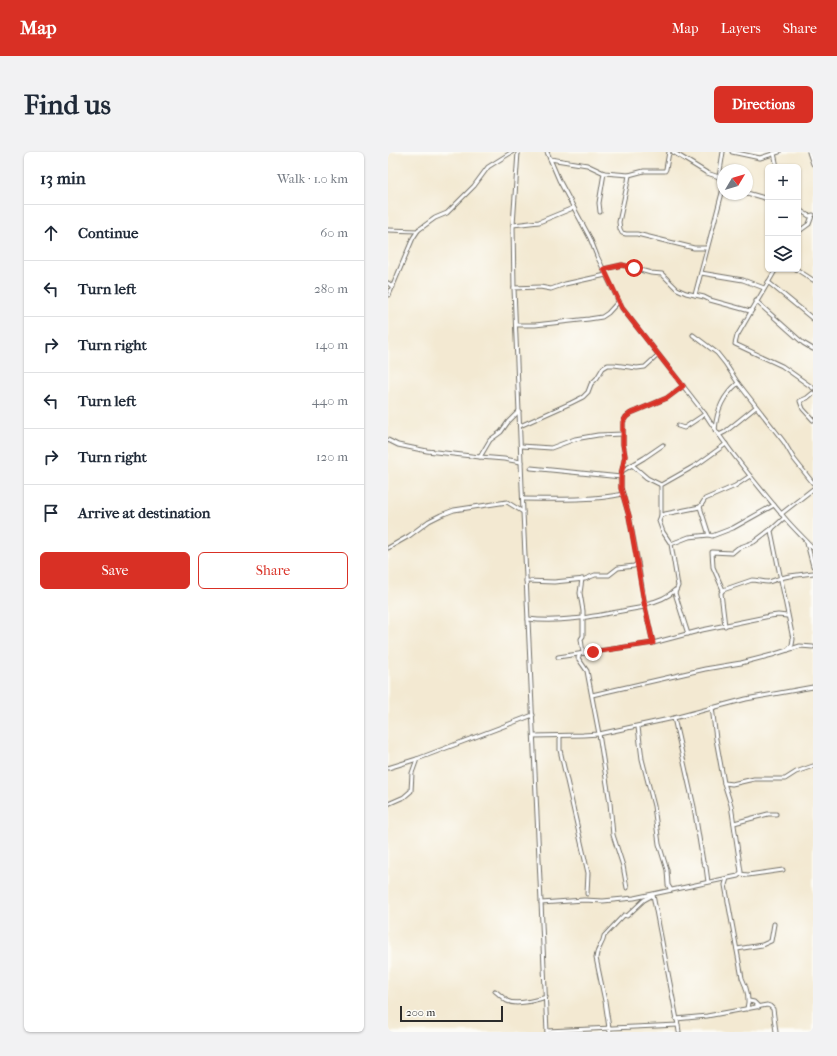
<!DOCTYPE html>
<meta charset="utf-8">
<style>
:root{--surface:#fff;--page:#f2f2f3;--text:#1f2937;--muted:#747a83;--line:#e0e1e3;--accent:#d93025}
body{margin:0;font-family:"IM FELL French Canon",serif;background:var(--page);color:var(--text)}
.controls{position:absolute;right:12px;top:12px;display:grid;overflow:hidden;border-radius:6px;box-shadow:0 1px 3px #0004}
.controls button{width:36px;height:36px;display:grid;place-items:center;padding:0;border:0;border-bottom:1px solid var(--line);background:var(--surface);color:var(--text);font:20px sans-serif}
.compass{position:absolute;left:329px;top:12px;width:36px;height:36px;border-radius:50%;background:var(--surface);box-shadow:0 1px 3px #0004;rotate:52deg}
.scale{position:absolute;left:12px;bottom:10px;width:103px;box-sizing:border-box;padding-left:4px;border:2px solid #2b2b2b;border-top:0;font-size:11px;line-height:14px;white-space:nowrap;color:#2b2b2b;-webkit-text-stroke:3px #fdfcf7;paint-order:stroke}
.stop{position:absolute;width:12px;height:12px;margin:-9px;border:3px solid #d93025;border-radius:50%;background:#fff}
.stop.end{background:#d93025;border-color:#fff;box-shadow:0 1px 4px #0008}
.list{margin:0;padding:0;list-style:none}
h2{display:flex;justify-content:space-between;align-items:center;height:52px;margin:0;padding:0 16px;font-size:17px}
h2 small{font-size:13px;font-weight:400;color:var(--muted)}
.list li{display:grid;grid-template-columns:26px 1fr auto;gap:12px;align-items:center;box-sizing:border-box;height:56px;padding:0 16px;border-top:1px solid var(--line)}
.list b{display:block;font-size:15px;white-space:nowrap}
.list em{font-size:13px;font-style:normal;color:var(--muted)}
.actions{display:flex;gap:8px;padding:12px 16px}
.actions a{flex:1;padding:9px 0;border:1px solid var(--accent);border-radius:6px;text-align:center;font-size:14px;color:var(--accent)}
.actions .main{background:var(--accent);color:#fff}
.icon{flex:none;width:22px;height:22px;fill:none;stroke:currentColor;stroke-width:2;stroke-linecap:round;stroke-linejoin:round}
.map{position:relative;flex:none;width:425px;height:880px;overflow:hidden;border-radius:6px}
header{display:flex;align-items:center;gap:24px;box-sizing:border-box;height:56px;padding:0 20px;background:var(--accent);color:#fff}
header strong{font-size:19px}
nav{display:flex;gap:22px;margin-inline-start:auto;font-size:14px}
.intro{display:flex;align-items:center;justify-content:space-between;box-sizing:border-box;height:96px;padding:0 24px}
h1{margin:0;font-size:28px}
.button{padding:10px 18px;border-radius:6px;background:var(--accent);color:#fff;font-size:14px;font-weight:700}
main{display:flex;gap:24px;padding:0 24px}
aside{flex:1;background:var(--surface);border-radius:6px;box-shadow:0 1px 3px #0004}
.map>svg:first-child{display:block}
.lines{fill:none;stroke-linecap:round;stroke-linejoin:round}
.street-casing{stroke:#716e65;stroke-width:5}
.street{stroke:#fff;stroke-width:3}
.route{stroke:#d93025;stroke-width:5}
</style>
<header>
<strong>Map</strong>
<nav><a>Map</a><a>Layers</a><a>Share</a></nav>
</header>
<div class="intro"><h1>Find us</h1><a class="button">Directions</a></div>
<main>
<aside>
<h2>13 min<small>Walk · 1.0 km</small></h2>
<ul class="list">
<li><svg class="icon" aria-label="ahead" viewBox="0 0 24 24"><path d="M12 20V5M6 11l6-6 6 6"/></svg><div><b>Continue</b></div><em>60 m</em></li>
<li><svg class="icon" aria-label="left" viewBox="0 0 24 24"><path d="M17 20v-9H6M10 6l-5 5 5 5"/></svg><div><b>Turn left</b></div><em>280 m</em></li>
<li><svg class="icon" aria-label="right" viewBox="0 0 24 24"><path d="M7 20v-9h11M14 6l5 5-5 5"/></svg><div><b>Turn right</b></div><em>140 m</em></li>
<li><svg class="icon" aria-label="left" viewBox="0 0 24 24"><path d="M17 20v-9H6M10 6l-5 5 5 5"/></svg><div><b>Turn left</b></div><em>440 m</em></li>
<li><svg class="icon" aria-label="right" viewBox="0 0 24 24"><path d="M7 20v-9h11M14 6l5 5-5 5"/></svg><div><b>Turn right</b></div><em>120 m</em></li>
<li><svg class="icon" aria-label="arrive" viewBox="0 0 24 24"><path d="M6 21V4h12l-3 4 3 4H6"/></svg><div><b>Arrive at destination</b></div></li>
</ul>
<div class="actions"><a class="main">Save</a><a>Share</a></div>
</aside>
<div class="map">
<svg width="425" height="880" viewBox="0 0 425 880">
<rect width="100%" height="100%" fill="#fdfcf7"/>
<filter id="ink" filterUnits="userSpaceOnUse"><feTurbulence type="fractalNoise" baseFrequency=".025" numOctaves="2"/><feDisplacementMap in="SourceGraphic" scale="8" xChannelSelector="R" yChannelSelector="G"/><feConvolveMatrix kernelMatrix="1 2 1 2 8 2 1 2 1" color-interpolation-filters="sRGB"/></filter>
<filter id="wash" filterUnits="userSpaceOnUse"><feTurbulence type="fractalNoise" baseFrequency=".012" numOctaves="4" result="noise"/><feDisplacementMap in="SourceGraphic" scale="16" xChannelSelector="R" yChannelSelector="G"/><feGaussianBlur stdDeviation="0.9" result="paint"/><feColorMatrix in="noise" values="0 0 0 0 0 0 0 0 0 0 0 0 0 0 0 0 0 1.4 0 .05"/><feComposite in="paint" operator="in"/></filter>
<g filter="url(#wash)">
<rect width="100%" height="100%" fill="#f3e9d2"/>
</g>
<g filter="url(#ink)">
<g class="lines">
<g class="street-casing">
<g id="street">
<path d="M130 0 125 73 126 136 135 360 159 880"/>
<path d="M159 0 171 28 202 86 209 104 234 156 317 262C340 298 368 332 396 365 405 376 416 386 425 396"/>
<path d="M285 0 319 21 331 25"/>
<path d="M335 0 331 25 335 37"/>
<path d="M344 0 372 6 391 0"/>
<path d="M421 0 425 12"/>
<path d="M386 1 389 15"/>
<path d="M162 7 199 13 216 21 241 23 256 19H277L278 17 281 0"/>
<path d="M241 23 240 29 231 70 232 77 234 81 238 82H249L306 96H319"/>
<path d="M359 41 380 47"/>
<path d="M410 57 421 64 425 63"/>
<path d="M212 60 211 51 216 21"/>
<path d="M125 73 151 70 185 56"/>
<path d="M0 78 29 79 47 66 59 61 86 34 100 15 124 0"/>
<path d="M410 80 421 72 424 64"/>
<path d="M216 117 234 113 263 121 274 122 289 137 298 141 316 145 322 148 362 159 364 158 388 117"/>
<path d="M408 117 425 128"/>
<path d="M313 121 355 128 376 136"/>
<path d="M380 130 425 167"/>
<path d="M0 131 5 135"/>
<path d="M126 136 152 135 163 137 177 132 218 123"/>
<path d="M1 143 25 86 31 77"/>
<path d="M307 143 335 37"/>
<path d="M368 149 415 191 425 197"/>
<path d="M364 158 349 184 347 192 394 214 425 236"/>
<path d="M128 173H147L201 167 214 165 220 161 231 149"/>
<path d="M305 183 329 201 337 211 350 231 396 290 406 307 425 331"/>
<path d="M425 241 419 246 412 249 415 257 425 268"/>
<path d="M132 274 183 251 195 245 200 240 203 232 209 226 215 216 220 213H226L249 216 257 215 270 203"/>
<path d="M290 274 296 276 317 262"/>
<path d="M327 278C329 257 335 244 350 231"/>
<path d="M331 283 337 280 368 255"/>
<path d="M0 288 10 293 39 299 92 305 102 288 113 280 120 270 131 259"/>
<path d="M133 294 163 296 187 287 210 283 235 282"/>
<path d="M92 305 116 307 133 310"/>
<path d="M244 313 259 326 273 333"/>
<path d="M143 316 233 325"/>
<path d="M234 319 256 306 275 293"/>
<path d="M362 324 347 334 317 347 312 355 321 383 324 384 345 376 386 353"/>
<path d="M135 347C168 347 202 349 235 342"/>
<path d="M393 362 425 337"/>
<path d="M273 364V333L310 312 338 292"/>
<path d="M396 366 385 376 383 379 405 487 404 493 400 498"/>
<path d="M419 391 425 414"/>
<path d="M283 392 301 385 321 383"/>
<path d="M0 396 21 384 41 369 53 363 66 358 119 350 135 360"/>
<path d="M250 411 257 455 265 491"/>
<path d="M194 427 192 441 195 459V484L193 487 195 501"/>
<path d="M138 429 166 430 197 427 207 423H221L230 416 246 414 250 411 241 364 233 336V323L237 304 235 292V270L238 265 243 261 279 246 295 234"/>
<path d="M335 438 325 415 324 400 344 401 350 396 366 390 383 377"/>
<path d="M257 452C267 450 280 445 287 438"/>
<path d="M140 467C179 472 219 461 257 455"/>
<path d="M337 474 333 441 335 438 364 428C370 428 374 430 380 430 387 428 395 425 402 424 410 423 417 422 425 421"/>
<path d="M300 482 287 441 290 434 283 392 275 380 271 369 273 364 277 362 312 355"/>
<path d="M192 502 190 506 199 519 211 582 222 651 225 683 235 714 239 736"/>
<path d="M170 505 265 491 314 478 382 464 390 463 399 464"/>
<path d="M204 543 317 517 353 511 384 503 412 494 425 495"/>
<path d="M286 566 306 655 315 710 318 715 320 730"/>
<path d="M250 575 254 607 266 654 271 692 279 718 280 733 283 738"/>
<path d="M146 584 195 583 211 582 286 566 358 547 425 535"/>
<path d="M172 584V598L200 721 199 742"/>
<path d="M0 616 29 607"/>
<path d="M336 631 344 632 366 627H397L408 620 425 614"/>
<path d="M0 652 16 645 23 639 24 621 29 607 145 563"/>
<path d="M346 671 380 662H388"/>
<path d="M352 722 360 723 395 718"/>
<path d="M339 726 337 733 354 826C359 836 362 846 359 857"/>
<path d="M153 751 196 748 215 749 246 746 350 724 353 720 343 653 336 631 328 587 324 555"/>
<path d="M349 797 374 793 383 789 386 772"/>
<path d="M107 839C111 842 115 846 119 849 129 854 148 848 158 845"/>
<path d="M361 849 366 850 371 855"/>
<path d="M288 867 319 864 379 853 382 854 385 857 388 880"/>
<path d="M290 873 291 880"/>
<path d="M159 879 290 873 265 743 256 748 239 764 236 763 216 784C215 793 209 795 208 806L217 849 221 876 222 880"/>
</g>
</g>
<use href="#street" class="street"/>
</g>
</g>
<g class="lines" filter="url(#ink)">
<path class="route" d="M205 500 265 491 257 455 241 364 233 336V323L237 304 235 292V270L238 265 243 261 279 246 295 234 234 156 216 117 234 113 246 116"/>
</g>
</svg>
<div class="controls">
<button>+</button>
<button>−</button>
<button><svg class="icon" aria-label="layers" viewBox="0 0 24 24"><path d="M12 4l9 5-9 5-9-5zM3 14l9 5 9-5"/></svg></button>
</div>
<svg class="compass" viewBox="-18 -18 36 36"><path d="M0-13l5 13h-10z" fill="#e53935"/><path d="M0 13l5-13h-10z" fill="#747a83"/></svg>
<div class="scale">200 m</div>
<div class="stop" style="left:246px;top:116px"></div>
<div class="stop end" style="left:205px;top:500px"></div>
</div>
</main>
